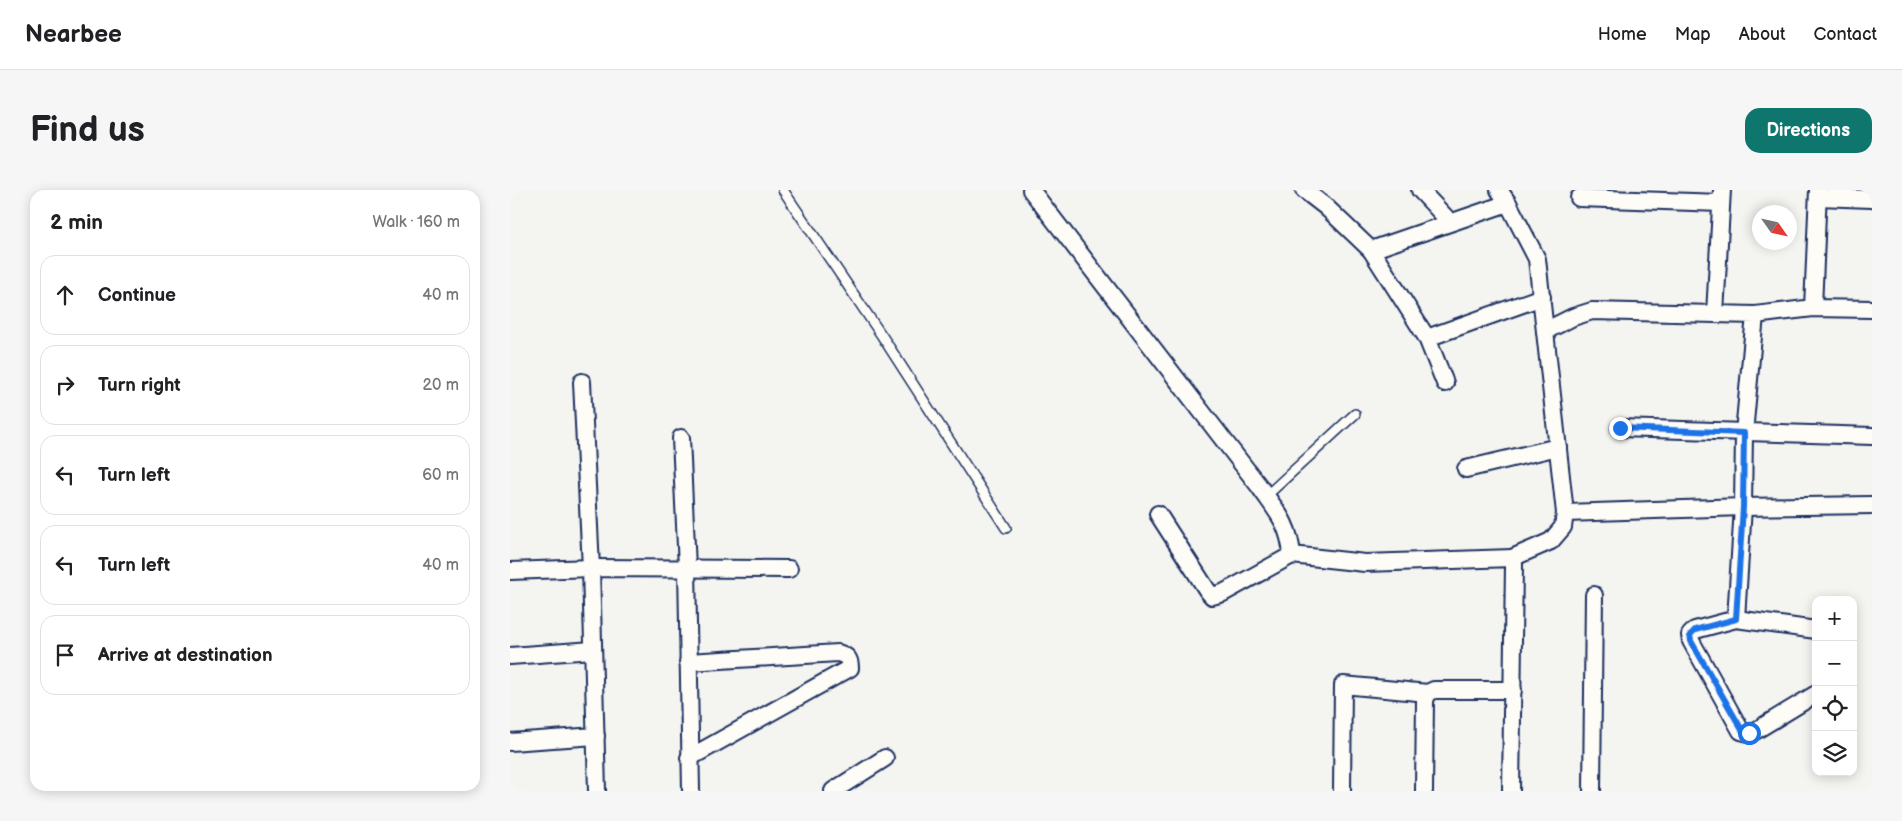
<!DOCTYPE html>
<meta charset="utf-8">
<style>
:root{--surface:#fff;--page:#f6f6f6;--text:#202124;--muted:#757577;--line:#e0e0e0;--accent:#0f766e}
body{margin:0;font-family:"Balsamiq Sans",sans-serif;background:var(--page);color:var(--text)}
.controls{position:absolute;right:15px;bottom:15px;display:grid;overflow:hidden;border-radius:10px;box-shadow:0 2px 12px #0003}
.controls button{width:45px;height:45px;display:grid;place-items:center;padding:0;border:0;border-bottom:1px solid var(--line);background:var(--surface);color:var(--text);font:25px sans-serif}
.compass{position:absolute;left:1242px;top:15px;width:45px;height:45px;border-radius:50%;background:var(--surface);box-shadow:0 2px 12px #0003;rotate:124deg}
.stop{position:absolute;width:15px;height:15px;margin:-11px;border:4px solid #1a73e8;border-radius:50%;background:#fff}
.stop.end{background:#1a73e8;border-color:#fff;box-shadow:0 1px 5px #0008}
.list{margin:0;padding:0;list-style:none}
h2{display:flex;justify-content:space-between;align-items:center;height:65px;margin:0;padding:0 20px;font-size:21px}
h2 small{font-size:16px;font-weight:400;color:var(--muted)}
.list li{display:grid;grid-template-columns:32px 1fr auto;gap:15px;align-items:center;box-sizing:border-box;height:80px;margin:0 10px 10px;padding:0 10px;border:1px solid var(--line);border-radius:15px}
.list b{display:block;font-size:19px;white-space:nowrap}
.list em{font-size:16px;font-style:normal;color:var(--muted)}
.icon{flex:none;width:28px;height:28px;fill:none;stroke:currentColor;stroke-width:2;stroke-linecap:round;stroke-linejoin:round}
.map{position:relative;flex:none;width:1362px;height:601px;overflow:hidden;border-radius:15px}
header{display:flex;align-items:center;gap:30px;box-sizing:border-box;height:70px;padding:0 25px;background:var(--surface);border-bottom:1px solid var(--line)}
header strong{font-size:24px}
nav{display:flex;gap:28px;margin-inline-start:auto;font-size:18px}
.intro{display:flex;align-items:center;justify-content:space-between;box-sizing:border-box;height:120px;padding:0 30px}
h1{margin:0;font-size:35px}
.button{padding:12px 22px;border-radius:15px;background:var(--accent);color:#fff;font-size:18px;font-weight:700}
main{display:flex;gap:30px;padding:0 30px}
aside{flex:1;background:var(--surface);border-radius:15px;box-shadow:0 2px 12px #0003}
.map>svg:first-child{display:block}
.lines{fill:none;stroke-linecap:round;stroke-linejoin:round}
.service-casing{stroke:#1b2f5e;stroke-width:12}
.minor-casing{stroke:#1b2f5e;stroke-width:20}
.service{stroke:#fdfcf7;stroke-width:9}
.minor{stroke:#fdfcf7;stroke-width:16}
.route{stroke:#1a73e8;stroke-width:6}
</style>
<header>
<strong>Nearbee</strong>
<nav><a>Home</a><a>Map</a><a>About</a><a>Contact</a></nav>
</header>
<div class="intro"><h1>Find us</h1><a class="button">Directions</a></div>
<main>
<aside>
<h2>2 min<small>Walk · 160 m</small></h2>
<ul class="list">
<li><svg class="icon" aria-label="ahead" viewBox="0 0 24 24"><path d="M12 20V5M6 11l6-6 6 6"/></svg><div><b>Continue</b></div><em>40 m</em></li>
<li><svg class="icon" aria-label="right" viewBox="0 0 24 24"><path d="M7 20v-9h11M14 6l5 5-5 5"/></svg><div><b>Turn right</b></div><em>20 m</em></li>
<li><svg class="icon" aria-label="left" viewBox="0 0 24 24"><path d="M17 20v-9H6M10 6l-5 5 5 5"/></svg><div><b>Turn left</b></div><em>60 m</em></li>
<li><svg class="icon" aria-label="left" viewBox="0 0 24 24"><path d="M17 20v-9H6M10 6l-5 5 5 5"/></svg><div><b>Turn left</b></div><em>40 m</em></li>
<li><svg class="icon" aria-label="arrive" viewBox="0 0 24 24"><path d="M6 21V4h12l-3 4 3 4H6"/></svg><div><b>Arrive at destination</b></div></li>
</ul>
</aside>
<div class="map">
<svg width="1362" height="601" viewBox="0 0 1362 601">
<rect width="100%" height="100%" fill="#f4f4f1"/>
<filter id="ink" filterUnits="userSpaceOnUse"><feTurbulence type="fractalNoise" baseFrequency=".02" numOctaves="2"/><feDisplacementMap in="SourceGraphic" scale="10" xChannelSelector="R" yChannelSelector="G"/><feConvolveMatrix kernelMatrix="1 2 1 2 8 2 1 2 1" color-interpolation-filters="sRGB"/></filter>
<g filter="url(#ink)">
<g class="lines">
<g class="service-casing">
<g id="service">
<path d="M273 0 372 146 496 338"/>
<path d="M756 306 845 224"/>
</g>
</g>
<g class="minor-casing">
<g id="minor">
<path d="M521 0 749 296C767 322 779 333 782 365"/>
<path d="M794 0 816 17 861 60 917 148 935 193"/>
<path d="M910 0 940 32"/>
<path d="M989 0 998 13 1027 69 1055 323 1053 337 1041 351 1002 368"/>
<path d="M1212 0 1205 124 1245 125 1234 243 1233 317 1226 429"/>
<path d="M1308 7 1362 9"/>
<path d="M1069 8 1211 13"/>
<path d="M861 60 998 13"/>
<path d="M1303 118 1308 0"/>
<path d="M1245 125 1303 118 1362 119"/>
<path d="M1035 141 1063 127 1082 121 1205 124"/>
<path d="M917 148 1032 107"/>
<path d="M72 192 81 378 87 601"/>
<path d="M1110 238 1362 246"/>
<path d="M171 248 177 378 181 601"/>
<path d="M956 279 1048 257"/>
<path d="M1055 323 1233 317 1362 315"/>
<path d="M648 324 697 400 702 406 713 403 782 365 855 373 1002 368 1004 375 1001 601"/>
<path d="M0 381 81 378 279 379"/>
<path d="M1306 440 1226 429 1185 440 1180 445 1181 451 1231 541 1239 543 1245 541 1306 504"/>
<path d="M0 466 83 460"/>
<path d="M178 472 328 463C337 466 340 468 340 478L179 568"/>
<path d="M0 552 86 546"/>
<path d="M323 601 375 568"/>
<path d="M832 601 833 495 918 503"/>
<path d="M914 601 915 510 918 503 924 500H1003"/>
<path d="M1082 601 1084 405"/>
</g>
</g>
<use href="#service" class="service"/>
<use href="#minor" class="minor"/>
</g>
</g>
<g class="lines" filter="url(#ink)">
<path class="route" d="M1110 238 1234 243 1233 317 1226 429 1185 440 1180 445 1181 451 1232 540 1239 543"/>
</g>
</svg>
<div class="controls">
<button>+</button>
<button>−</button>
<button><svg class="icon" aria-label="locate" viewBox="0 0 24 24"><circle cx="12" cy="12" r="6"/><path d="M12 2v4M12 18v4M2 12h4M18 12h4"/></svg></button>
<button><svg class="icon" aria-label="layers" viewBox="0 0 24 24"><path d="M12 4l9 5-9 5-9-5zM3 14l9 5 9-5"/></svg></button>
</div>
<svg class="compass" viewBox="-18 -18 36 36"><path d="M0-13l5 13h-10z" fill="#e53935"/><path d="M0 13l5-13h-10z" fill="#757577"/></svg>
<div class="stop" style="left:1239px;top:543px"></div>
<div class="stop end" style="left:1110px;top:238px"></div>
</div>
</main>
